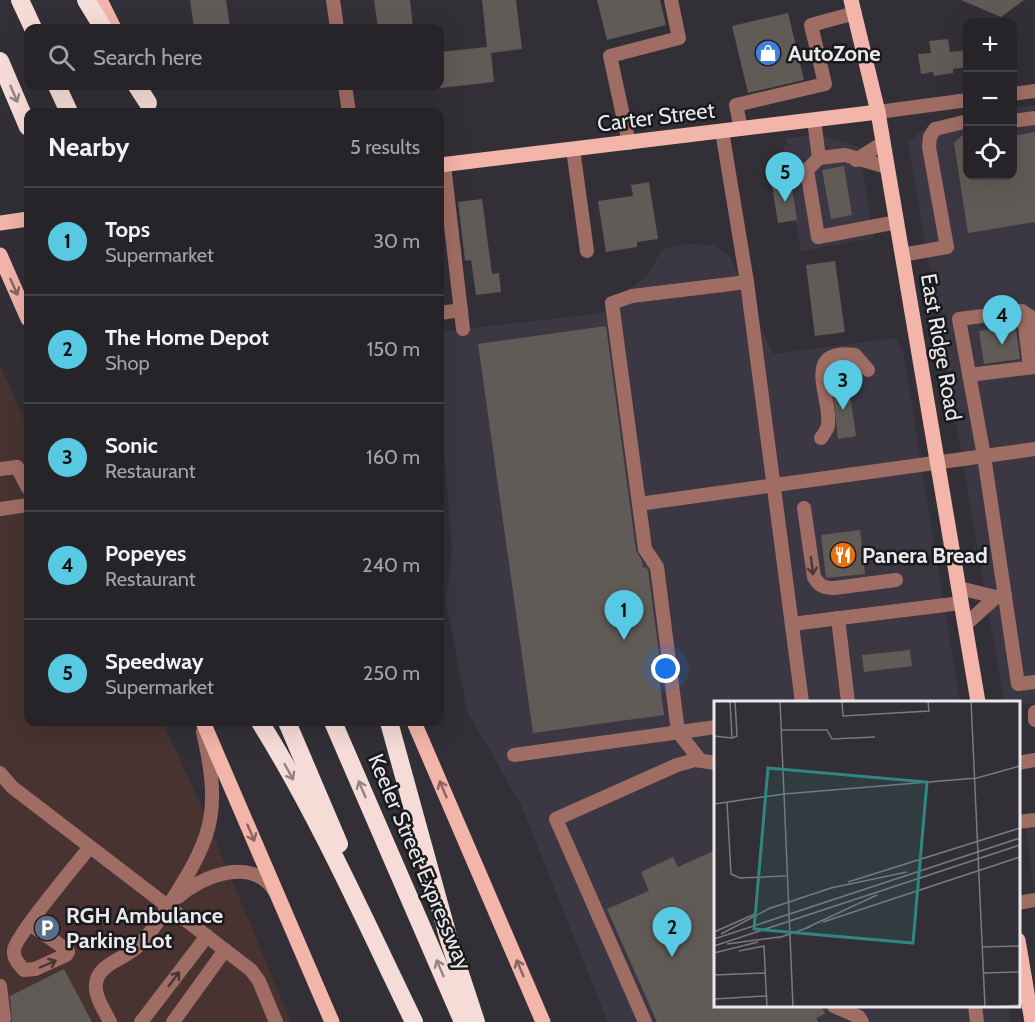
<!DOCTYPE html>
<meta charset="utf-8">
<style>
:root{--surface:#262428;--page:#323034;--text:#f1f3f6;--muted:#a4a4a8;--line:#424145;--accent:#57c9e2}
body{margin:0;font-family:Cabin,sans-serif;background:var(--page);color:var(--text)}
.controls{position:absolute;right:18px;top:18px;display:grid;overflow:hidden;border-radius:12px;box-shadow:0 6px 24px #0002}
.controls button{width:54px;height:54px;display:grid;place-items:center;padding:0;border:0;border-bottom:2px solid var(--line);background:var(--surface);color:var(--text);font:30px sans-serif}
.you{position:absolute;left:666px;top:669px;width:21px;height:21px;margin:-15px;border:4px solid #fff;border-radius:50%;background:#1a73e8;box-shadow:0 0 0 9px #1a73e833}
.badge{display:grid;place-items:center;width:39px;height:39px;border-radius:50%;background:var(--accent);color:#111;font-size:20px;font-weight:700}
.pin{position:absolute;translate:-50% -50px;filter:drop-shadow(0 2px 3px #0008)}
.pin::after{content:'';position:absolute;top:32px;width:21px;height:18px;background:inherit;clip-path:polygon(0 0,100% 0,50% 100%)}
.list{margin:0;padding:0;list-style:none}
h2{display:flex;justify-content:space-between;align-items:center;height:78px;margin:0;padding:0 24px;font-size:26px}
h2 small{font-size:20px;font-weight:400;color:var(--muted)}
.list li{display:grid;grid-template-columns:39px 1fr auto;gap:18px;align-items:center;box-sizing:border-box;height:108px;padding:0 24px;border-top:2px solid var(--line)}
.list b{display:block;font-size:22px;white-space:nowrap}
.list p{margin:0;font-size:20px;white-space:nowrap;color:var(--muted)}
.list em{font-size:20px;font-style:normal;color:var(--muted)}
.icon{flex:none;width:33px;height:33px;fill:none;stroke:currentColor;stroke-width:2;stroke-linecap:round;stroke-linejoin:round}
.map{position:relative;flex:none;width:1035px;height:1022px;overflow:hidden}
.search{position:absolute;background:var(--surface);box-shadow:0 6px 24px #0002;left:24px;top:24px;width:420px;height:66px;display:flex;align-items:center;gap:15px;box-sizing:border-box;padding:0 21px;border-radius:12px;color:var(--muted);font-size:22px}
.panel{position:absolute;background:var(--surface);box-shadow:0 6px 24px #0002;left:24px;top:108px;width:420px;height:618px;border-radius:12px}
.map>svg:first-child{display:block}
.built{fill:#3c3843}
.medical{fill:#483330}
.building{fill:#615b57}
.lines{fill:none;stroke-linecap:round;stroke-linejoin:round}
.minor{stroke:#a06d64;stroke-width:14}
.major{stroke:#f3b4a9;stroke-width:15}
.highway{stroke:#f6dcd7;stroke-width:18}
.oneway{stroke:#938482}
.oneway2{stroke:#866662}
.oneway3{stroke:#493635}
.labels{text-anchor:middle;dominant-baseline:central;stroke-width:5;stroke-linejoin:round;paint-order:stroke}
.poi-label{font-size:22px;font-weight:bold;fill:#e9e8ec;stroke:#1a191b;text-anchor:start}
.street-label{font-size:22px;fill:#e9e8ec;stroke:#1a191b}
.inset-road{fill:none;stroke:#7b7a7f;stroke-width:1.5}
.view{fill:#308781;fill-opacity:0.15;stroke:#308781;stroke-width:3}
.inset-edge{fill:none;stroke:#e9e8ec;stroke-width:3}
</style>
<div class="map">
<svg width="1035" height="1022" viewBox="0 0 1035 1022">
<rect width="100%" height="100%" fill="#323036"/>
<g class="built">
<path d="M1035 105V703L1019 705 1018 702H1004L908 142 930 125 967 117 968 176H1012L1013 108Z"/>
<path d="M819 135 859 147 874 238 801 251 795 220 778 223 772 185 789 182 783 146 787 145 786 138Z"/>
<path d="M684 244 714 245 731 258 773 354 895 338 903 351 960 702H716V1006H1008L1010 1022H608L521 805 467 710 446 601 452 552 446 468 440 439V332L603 313 647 275 662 250Z"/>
<path d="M1035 813V893L1023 814Z"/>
</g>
<path class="medical" d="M0 365 28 428V722H163L200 804 291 1022H0Z"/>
<g class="building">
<path d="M190 0H226L230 28H194Z"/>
<path d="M374 0H410L413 28H378Z"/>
<path d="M482 0H516L522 49 491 53 494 82 440 88V52L487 47Z"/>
<path d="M597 0H660L666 25 607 40Z"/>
<path d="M961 0H1024L1001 17Z"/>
<path d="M788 13 804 80 748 93 732 26Z"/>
<path d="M948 39 950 52 968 50V67L953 69V73L934 76 933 72 921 74 918 54 931 53 929 41Z"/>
<path d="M968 130V176H1012V136L1035 132V222L968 233 954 143Z"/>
<path d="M844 166 852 215 831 219 822 170Z"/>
<path d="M649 182 658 239 637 242V247L606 252 598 201 633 196 631 185Z"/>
<path d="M791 182 797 220 778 223 772 185Z"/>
<path d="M482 199 492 274 499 273 501 292 476 295 471 260 465 261 458 202Z"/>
<path d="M835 261 845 332 815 336 806 265Z"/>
<path d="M606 326 636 550 642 561 643 568 646 567 648 570 662 676H659L664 715 533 733 478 344Z"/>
<path d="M998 328 1016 329 1020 359 984 364 979 331Z"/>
<path d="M848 381 856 436 838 439 832 383Z"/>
<path d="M860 530 865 574 826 578 821 535Z"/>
<path d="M910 650 912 666 864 672 862 655Z"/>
<path d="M716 850V1005H821L825 1014 816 1018 818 1022H657L607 909 649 891 641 872 673 857 678 867Z"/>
<path d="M64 969 92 1022H12L10 996Z"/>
</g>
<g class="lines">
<g class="minor">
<path d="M333 0 337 28"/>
<path d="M345 86 349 112"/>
<path d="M1012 94 1035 91"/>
<path d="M878 112 968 100"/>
<path d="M814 120 819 158"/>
<path d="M1012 121 1035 118"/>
<path d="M741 129 736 105 825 84 811 25 855 13"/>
<path d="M722 131 747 282 802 702"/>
<path d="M629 143 610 56 679 38 671 0"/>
<path d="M573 149 587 251"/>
<path d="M856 160 883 143"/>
<path d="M444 165 463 329"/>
<path d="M887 167 845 155 819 158 807 170 818 237 897 222"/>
<path d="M902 255 947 247 929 147 930 137 935 129 968 121"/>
<path d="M440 313 461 310"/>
<path d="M1003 321C1012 320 1021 317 1025 326L1030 367"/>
<path d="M1035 341 1031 317 1022 311 959 319 984 456 1018 684 1035 682"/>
<path d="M969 375 1035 367"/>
<path d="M821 438C824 434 827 430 828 425 832 397 800 348 855 355L868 370"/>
<path d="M0 469 17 467 28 488"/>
<path d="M639 504 1035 449"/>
<path d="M804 508 814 577C819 586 824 588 834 588L896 580"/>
<path d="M0 509 28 505"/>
<path d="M959 588 996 597 1005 595"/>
<path d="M838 618 848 702"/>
<path d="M792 624 961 603"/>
<path d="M965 625 996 597"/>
<path d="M1035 712V720"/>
<path d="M514 755 716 727"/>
<path d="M700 760 678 732 657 567 645 549 612 303 632 296 747 282"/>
<path d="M1018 763 1035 760"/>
<path d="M0 773 12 787 251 970 259 981 276 1022"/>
<path d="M1018 822 1035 820"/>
<path d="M178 897C203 875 252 857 274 890"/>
<path d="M1018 903 1035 900"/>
<path d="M30 924 67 950 68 952 66 955 35 969 24 970C19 964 13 959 14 950 15 937 78 862 90 847"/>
<path d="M0 986 4 1019"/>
<path d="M834 1006 859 1017 862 1022"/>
<path d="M975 1006 977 1022"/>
<path d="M110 1022C104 1009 92 994 97 979 103 962 127 958 139 945 153 931 163 914 174 897 215 833 220 807 203 732"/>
<path d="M141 1022 207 936"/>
<path d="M173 1022 225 950"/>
<path d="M645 1022 556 819 677 765 695 760 716 763"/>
</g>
<g class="major">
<path d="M100 0 114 28"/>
<path d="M851 0 878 112 978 702"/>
<path d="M440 165 878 112"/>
<path d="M0 223 28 219"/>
<path d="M0 255 28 319"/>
<path d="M203 722 332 1022"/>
<path d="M414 722 543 1022"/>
<path d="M1018 940 1032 1022"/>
</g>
<g class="highway">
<path d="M20 0 33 28"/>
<path d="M86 0 103 28"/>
<path d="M0 61 28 127"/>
<path d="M57 86 69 112"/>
<path d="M137 86 148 103"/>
<path d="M260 722C319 817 365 921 414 1022"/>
<path d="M287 722 339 844"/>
<path d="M333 722 463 1022"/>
<path d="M389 722 449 940 476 1022"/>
</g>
</g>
<defs><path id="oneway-shaft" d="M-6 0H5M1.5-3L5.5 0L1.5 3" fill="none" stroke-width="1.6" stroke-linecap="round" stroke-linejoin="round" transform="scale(1.5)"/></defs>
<g class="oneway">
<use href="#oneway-shaft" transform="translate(14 94) rotate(67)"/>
<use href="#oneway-shaft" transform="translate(289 772) rotate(61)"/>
<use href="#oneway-shaft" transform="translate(362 789) rotate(-113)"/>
<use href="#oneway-shaft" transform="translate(440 968) rotate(-113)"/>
</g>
<g class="oneway2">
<use href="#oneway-shaft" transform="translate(14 287) rotate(66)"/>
<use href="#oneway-shaft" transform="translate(443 789) rotate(-113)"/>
<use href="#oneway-shaft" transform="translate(251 833) rotate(67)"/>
<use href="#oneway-shaft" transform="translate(520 968) rotate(-113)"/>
</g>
<g class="oneway3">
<use href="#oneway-shaft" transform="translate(812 566) rotate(83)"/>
<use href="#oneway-shaft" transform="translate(48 964) rotate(-23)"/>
<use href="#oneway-shaft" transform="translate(174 979) rotate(-53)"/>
</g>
<defs>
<g id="shop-disc" transform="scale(1.35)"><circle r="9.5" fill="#3f7fe0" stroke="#1a191b"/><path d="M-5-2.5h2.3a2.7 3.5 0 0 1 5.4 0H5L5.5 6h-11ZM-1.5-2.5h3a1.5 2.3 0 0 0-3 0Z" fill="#fff"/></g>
<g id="restaurant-disc" transform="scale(1.35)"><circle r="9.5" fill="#e8710a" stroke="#1a191b"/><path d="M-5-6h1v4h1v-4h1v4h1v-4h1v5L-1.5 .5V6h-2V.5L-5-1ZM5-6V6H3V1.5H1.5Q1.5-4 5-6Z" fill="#fff"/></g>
<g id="parking-disc" transform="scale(1.35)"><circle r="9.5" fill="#5c6f8a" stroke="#1a191b"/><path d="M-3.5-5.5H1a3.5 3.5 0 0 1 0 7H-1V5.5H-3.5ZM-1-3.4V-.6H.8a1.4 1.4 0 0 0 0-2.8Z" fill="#fff"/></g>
</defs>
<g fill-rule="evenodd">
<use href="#shop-disc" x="768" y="53"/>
<use href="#restaurant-disc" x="843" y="555"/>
<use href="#parking-disc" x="47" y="928"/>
</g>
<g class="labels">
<g class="poi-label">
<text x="788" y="53">AutoZone</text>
<text x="862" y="555">Panera Bread</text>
<text x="66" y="915">RGH Ambulance<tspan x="66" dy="25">Parking Lot</tspan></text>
</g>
<g class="street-label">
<text transform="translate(656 117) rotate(-7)">Carter Street</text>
<text transform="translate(941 347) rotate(80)">East Ridge Road</text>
<text transform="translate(420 862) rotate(67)">Keeler Street Expressway</text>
</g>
</g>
<g transform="translate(714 701)">
<rect width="306" height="306" fill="#323036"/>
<path class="inset-road" d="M16 0 18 37M66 0 70 93M128 0 129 15 215 10 214 0M257 0 271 306M67 29H113L118 38 161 36M0 35 18 37M18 37 23 35 21 0M70 93 79 306M13 101 17 173 26 177 72 175M0 103 70 93 263 77 306 65M134 181 306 127M117 187 193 171M57 207 120 186M109 221 306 156M92 227 163 194M0 231 41 213M7 233 58 206M64 237 96 226M0 238 306 137M13 243 65 236M0 245 306 144M268 246 306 245M25 250 50 245 53 306M0 252 44 241M269 272 306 271M0 274 51 272M0 298 52 295M283 306 306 304"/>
<path class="view" d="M54 67 213 81 199 242 40 228Z"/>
<rect width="306" height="306" class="inset-edge"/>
</g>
</svg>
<div class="controls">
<button>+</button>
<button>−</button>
<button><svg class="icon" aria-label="locate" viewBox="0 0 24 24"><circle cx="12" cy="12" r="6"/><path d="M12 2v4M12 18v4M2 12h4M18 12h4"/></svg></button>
</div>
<div class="you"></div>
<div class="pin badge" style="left:624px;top:640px">1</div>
<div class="pin badge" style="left:672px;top:957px">2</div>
<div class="pin badge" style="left:843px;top:410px">3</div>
<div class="pin badge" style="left:1002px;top:345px">4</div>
<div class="pin badge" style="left:785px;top:202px">5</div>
<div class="search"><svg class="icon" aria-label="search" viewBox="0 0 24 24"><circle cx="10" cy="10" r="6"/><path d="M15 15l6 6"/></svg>Search here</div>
<section class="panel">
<h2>Nearby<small>5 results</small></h2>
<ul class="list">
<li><span class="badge">1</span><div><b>Tops</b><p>Supermarket</p></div><em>30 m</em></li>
<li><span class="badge">2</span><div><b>The Home Depot</b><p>Shop</p></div><em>150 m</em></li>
<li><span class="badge">3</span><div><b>Sonic</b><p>Restaurant</p></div><em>160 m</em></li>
<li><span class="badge">4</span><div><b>Popeyes</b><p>Restaurant</p></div><em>240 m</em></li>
<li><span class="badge">5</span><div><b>Speedway</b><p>Supermarket</p></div><em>250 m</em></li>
</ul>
</section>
</div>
